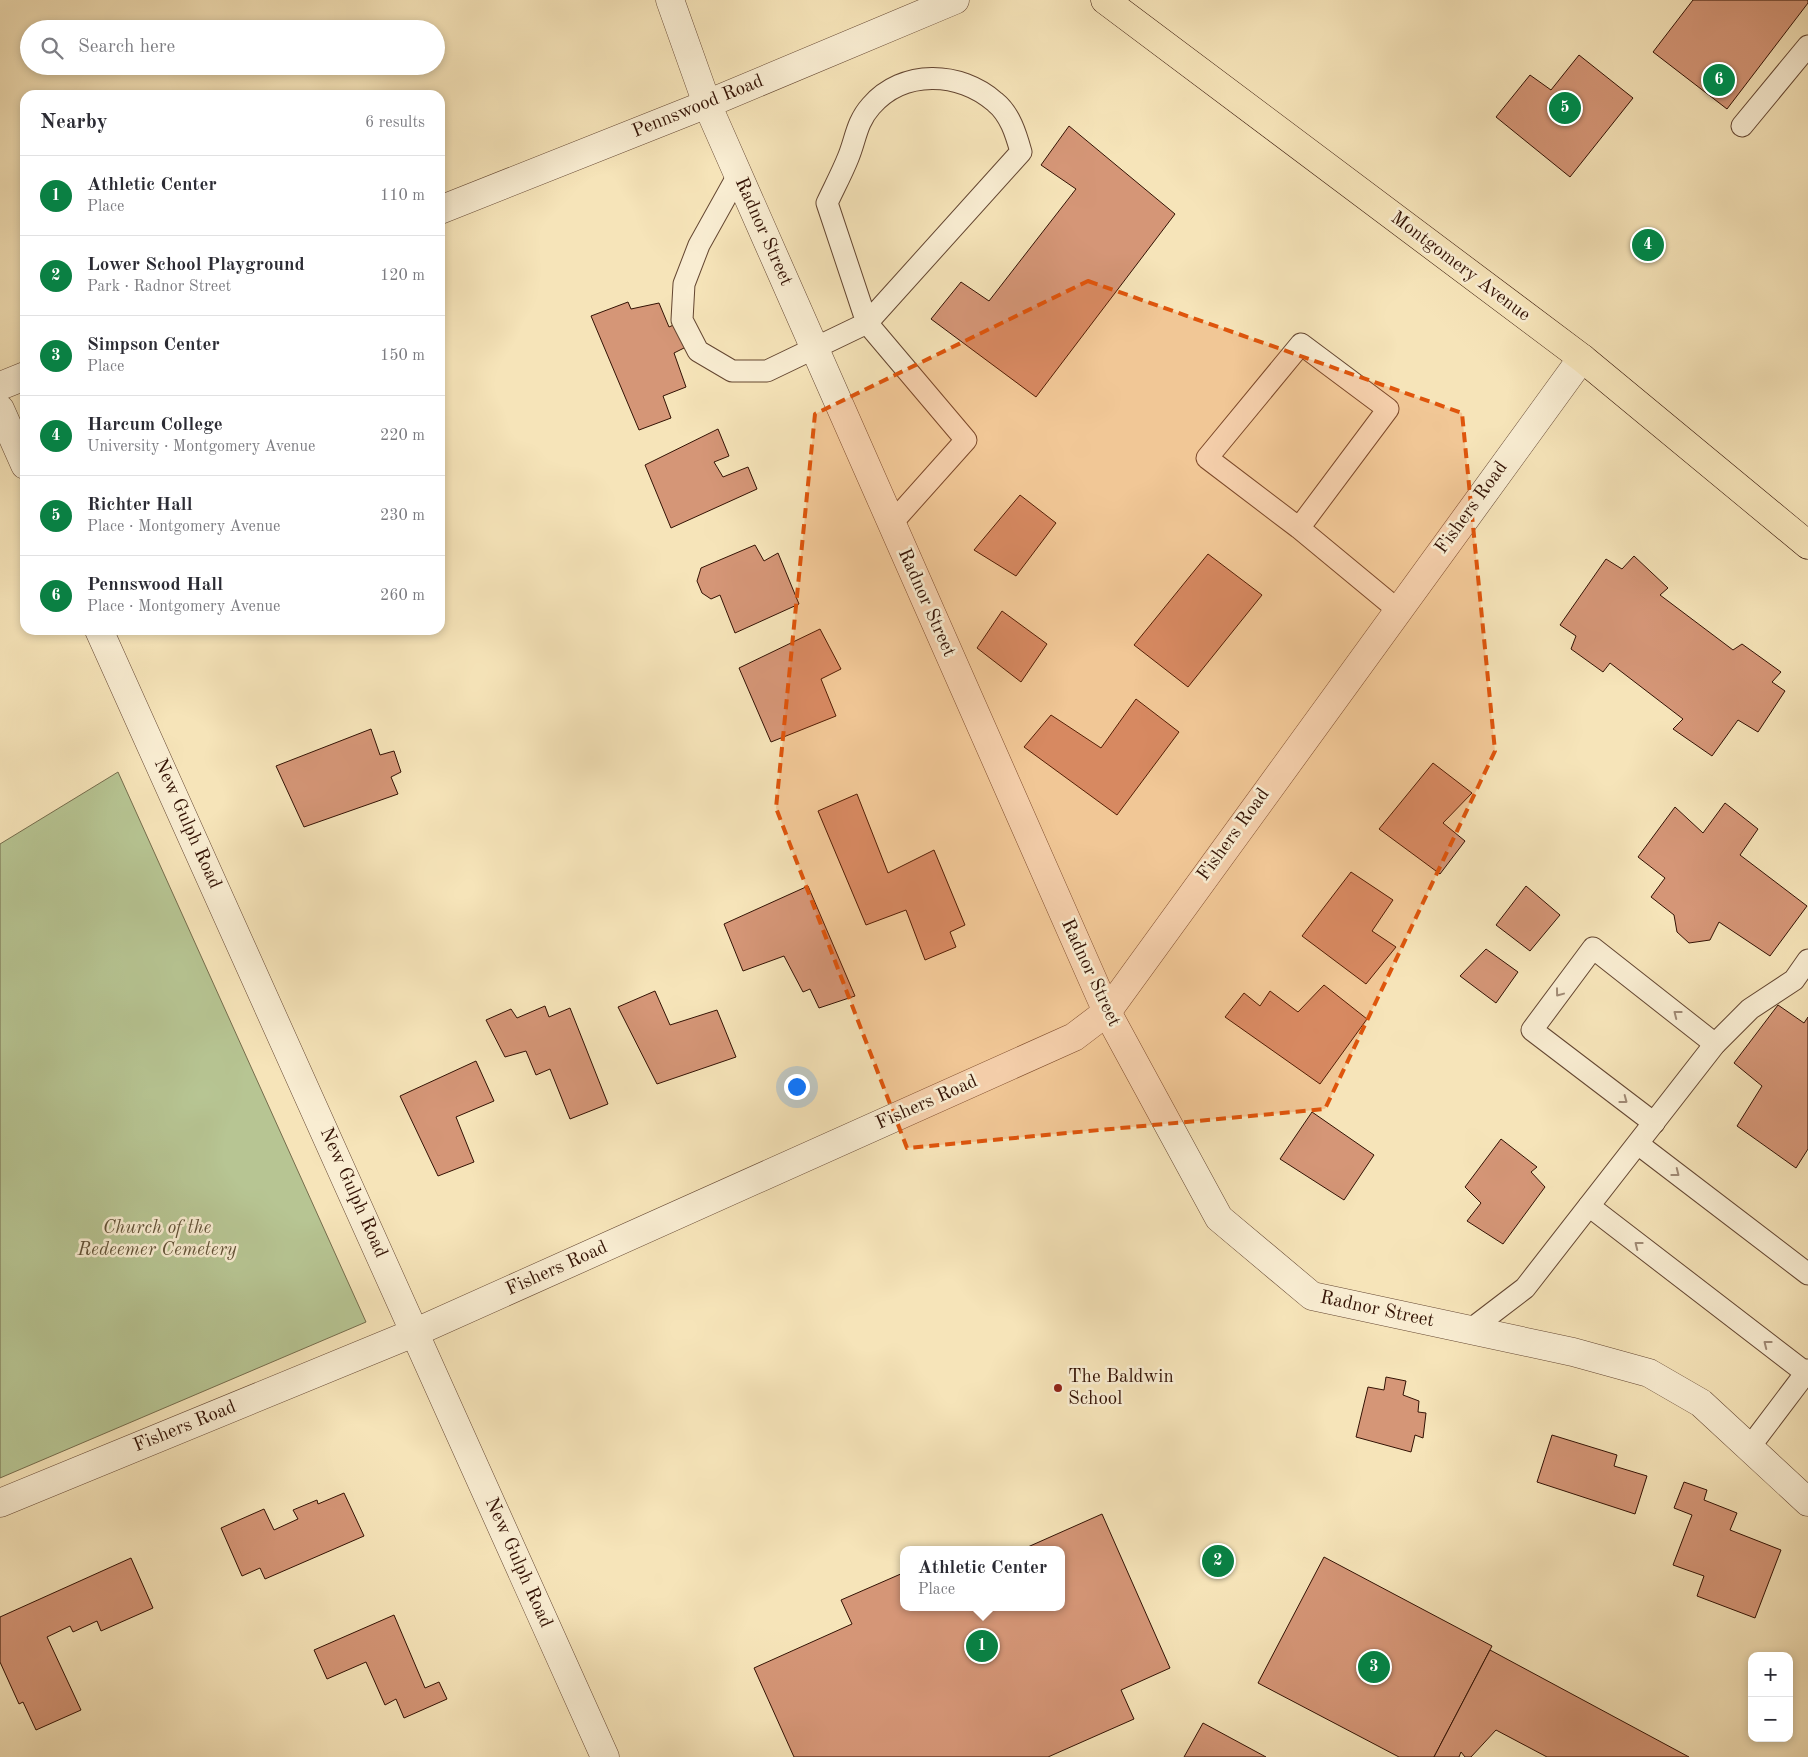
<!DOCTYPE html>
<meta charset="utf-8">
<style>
:root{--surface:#fff;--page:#f7f7f7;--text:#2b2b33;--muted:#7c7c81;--line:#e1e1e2;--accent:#0b8043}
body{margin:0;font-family:"Old Standard TT",serif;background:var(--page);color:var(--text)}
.controls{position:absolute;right:15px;bottom:15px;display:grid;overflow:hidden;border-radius:10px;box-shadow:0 2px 8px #0003}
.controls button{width:45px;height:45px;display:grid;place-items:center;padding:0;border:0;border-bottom:1px solid var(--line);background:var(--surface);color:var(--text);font:25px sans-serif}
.you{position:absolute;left:796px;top:1086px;width:18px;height:18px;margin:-12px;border:4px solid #fff;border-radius:50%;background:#1a73e8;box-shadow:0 0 0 8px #1a73e833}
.badge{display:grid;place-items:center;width:32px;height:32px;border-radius:50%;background:var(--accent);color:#fff;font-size:16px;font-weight:700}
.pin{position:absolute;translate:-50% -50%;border:2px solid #fff;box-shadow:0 1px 5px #0006}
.popup{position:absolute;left:900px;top:1546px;width:165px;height:65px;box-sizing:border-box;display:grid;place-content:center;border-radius:10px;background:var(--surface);filter:drop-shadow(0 1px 4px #0005);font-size:16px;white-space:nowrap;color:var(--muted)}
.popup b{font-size:19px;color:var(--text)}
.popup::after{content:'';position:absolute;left:50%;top:100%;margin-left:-10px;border:10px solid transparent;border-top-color:var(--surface)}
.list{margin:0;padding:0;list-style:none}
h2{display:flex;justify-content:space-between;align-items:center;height:65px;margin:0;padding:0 20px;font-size:21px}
h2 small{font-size:16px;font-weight:400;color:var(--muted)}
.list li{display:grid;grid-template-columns:32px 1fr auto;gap:15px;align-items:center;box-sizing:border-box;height:80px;padding:0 20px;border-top:1px solid var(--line)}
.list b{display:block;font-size:19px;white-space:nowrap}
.list p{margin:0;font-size:16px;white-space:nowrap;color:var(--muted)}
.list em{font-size:16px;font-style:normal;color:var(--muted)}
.icon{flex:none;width:28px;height:28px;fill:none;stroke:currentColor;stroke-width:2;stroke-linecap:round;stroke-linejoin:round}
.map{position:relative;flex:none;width:1808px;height:1757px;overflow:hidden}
.search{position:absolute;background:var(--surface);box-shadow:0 2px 8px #0003;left:20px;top:20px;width:425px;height:55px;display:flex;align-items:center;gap:12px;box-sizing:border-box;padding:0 18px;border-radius:28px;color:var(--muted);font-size:19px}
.panel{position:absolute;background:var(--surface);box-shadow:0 2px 8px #0003;left:20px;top:90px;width:425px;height:545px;border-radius:15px}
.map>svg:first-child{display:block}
.green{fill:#b7c593;stroke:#756c4c}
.building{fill:#d59677;stroke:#331204}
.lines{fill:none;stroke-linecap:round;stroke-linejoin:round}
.lane-casing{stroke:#644631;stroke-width:23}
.street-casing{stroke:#644631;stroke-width:29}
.primary-casing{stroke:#331204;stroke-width:29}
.lane{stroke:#f9edd2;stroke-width:21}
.street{stroke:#f9edd2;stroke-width:28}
.primary{stroke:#f6e4b9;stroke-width:28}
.oneway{stroke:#a08a75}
.marked{fill:#df550c;fill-opacity:0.2;stroke:#df550c;stroke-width:4;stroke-dasharray:10 6;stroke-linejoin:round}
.poi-dot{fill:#8f2418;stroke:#f9edd2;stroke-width:2}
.labels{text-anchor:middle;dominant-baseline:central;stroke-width:5;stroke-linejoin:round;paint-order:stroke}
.street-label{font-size:19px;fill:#331204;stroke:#f9edd2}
.park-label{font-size:19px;font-style:italic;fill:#615136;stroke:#f9edd2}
.poi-label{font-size:19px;fill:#331204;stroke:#f9edd2;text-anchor:start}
</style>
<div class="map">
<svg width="1808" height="1757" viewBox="0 0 1808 1757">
<rect width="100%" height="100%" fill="#f6e4b9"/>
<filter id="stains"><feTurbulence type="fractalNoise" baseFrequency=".004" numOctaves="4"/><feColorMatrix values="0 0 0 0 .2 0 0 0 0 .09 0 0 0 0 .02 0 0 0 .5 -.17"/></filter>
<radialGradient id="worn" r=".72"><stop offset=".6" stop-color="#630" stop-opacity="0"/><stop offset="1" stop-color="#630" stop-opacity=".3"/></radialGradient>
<path class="green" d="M118 772 366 1322 0 1478V844Z"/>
<g class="building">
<path d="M1693 0H1808V3L1727 109 1653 52Z"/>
<path d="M1579 55 1633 98 1570 177 1496 117 1530 75 1551 90Z"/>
<path d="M1069 126 1175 214 1036 397 931 319 961 282 989 301 1076 189 1041 165Z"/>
<path d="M628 302 631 309 659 303 669 327 678 323 686 347 674 353 686 387 663 396 671 418 639 430 591 316Z"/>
<path d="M718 429 729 456 714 462 723 477 748 467 757 489 671 528 645 465Z"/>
<path d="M1020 495 1056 523 1016 576 974 550Z"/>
<path d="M755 545 764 561 778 553 799 604 735 633 720 595 711 599 702 593 697 581 701 568Z"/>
<path d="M1208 554 1262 595 1188 687 1134 645Z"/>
<path d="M1634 556 1668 588 1660 595 1733 650 1742 644 1781 672 1772 682 1785 691 1758 732 1738 720 1712 756 1673 729 1683 719 1610 663 1603 672 1571 649 1576 636 1560 625 1606 559 1622 569Z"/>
<path d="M1002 611 1047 644 1021 682 977 648Z"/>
<path d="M820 629 841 669 821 679 836 716 771 742 739 668Z"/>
<path d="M1136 699 1179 732 1117 815 1024 747 1051 715 1101 748Z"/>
<path d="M371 729 380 755 394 751 401 772 391 777 398 794 304 827 276 766Z"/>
<path d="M1433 763 1472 793 1443 823 1465 841 1440 874 1379 829Z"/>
<path d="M857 794 888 873 934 850 965 925 950 932 956 947 925 960 906 910 866 925 818 811Z"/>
<path d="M1725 803 1758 829 1740 855 1807 906 1770 956 1719 922 1710 940 1689 943 1677 932 1674 915 1651 897 1665 878 1638 857 1675 807 1703 833Z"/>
<path d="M1351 872 1393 900 1372 931 1396 947 1366 984 1302 936Z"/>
<path d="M808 886 855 996 819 1008 810 989 803 992 784 956 743 971 724 924Z"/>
<path d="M1526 886 1560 915 1530 951 1496 925Z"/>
<path d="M1486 949 1518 972 1496 1003 1460 976Z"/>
<path d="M1324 985 1367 1019 1320 1084 1225 1017 1244 993 1260 1006 1270 991 1298 1012Z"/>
<path d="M655 991 670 1025 717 1010 736 1057 657 1084 618 1007Z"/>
<path d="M1778 1005 1804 1023 1808 1017V1149L1796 1168 1737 1126 1762 1086 1734 1063Z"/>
<path d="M545 1006 549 1017 570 1008 608 1104 570 1119 550 1069 536 1075 526 1051 505 1057 486 1020 511 1009 517 1018Z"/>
<path d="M476 1061 494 1101 456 1117 474 1162 438 1176 400 1096Z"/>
<path d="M1312 1112 1374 1155 1344 1200 1280 1159Z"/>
<path d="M1501 1139 1537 1167 1531 1172 1545 1187 1503 1244 1467 1221 1481 1203 1465 1187Z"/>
<path d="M1386 1377 1406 1381 1403 1395 1419 1401 1418 1412 1426 1413 1423 1438 1415 1435 1411 1452 1356 1437 1368 1387 1384 1390Z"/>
<path d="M1552 1435 1617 1455 1614 1466 1647 1476 1635 1514 1537 1482Z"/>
<path d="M1684 1482 1707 1490 1704 1500 1737 1513 1730 1530 1781 1550 1755 1618 1697 1596 1704 1576 1673 1565 1692 1515 1674 1508Z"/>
<path d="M344 1493 364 1536 265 1579 260 1568 242 1576 221 1528 264 1509 274 1530 298 1519 293 1510 317 1500 318 1504Z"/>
<path d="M1102 1514 1170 1668 1121 1690 1134 1719 1048 1757H794L754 1668 852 1624 841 1600 903 1573V1607H1061V1550H1021Z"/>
<path d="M1324 1557 1492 1646 1434 1757H1399L1258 1683Z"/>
<path d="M131 1558 153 1608 101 1631 97 1621 73 1632 70 1626 47 1637 81 1710 36 1730 23 1702 19 1704 0 1662V1617Z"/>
<path d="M394 1615 425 1688 439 1682 447 1699 404 1718 396 1699 385 1705 366 1662 327 1679 314 1650Z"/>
<path d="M1490 1650 1689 1757H1547L1496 1730 1471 1757H1465L1461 1752 1459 1757H1434Z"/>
<path d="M1203 1723 1266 1757H1184Z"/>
</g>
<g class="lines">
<g class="lane-casing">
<g id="lane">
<path d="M1742 126 1808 46"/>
<path d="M738 175 699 245 684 284 682 320 698 351 732 371H767L867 323 827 203C834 188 842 173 848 158 856 139 856 123 871 106 903 69 960 71 995 102 1010 114 1016 134 1021 152L867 323 966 440 891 524"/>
<path d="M1299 528 1388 409 1301 344 1207 458 1299 528 1398 610"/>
<path d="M1654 1123 1532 1030 1593 948 1715 1044"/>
<path d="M1638 1144 1808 1274"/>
<path d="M1589 1206 1806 1373"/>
<path d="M1470 1330 1525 1288 1715 1044 1750 1009 1794 980 1808 960"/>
<path d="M1749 1448 1808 1370"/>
</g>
</g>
<g class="street-casing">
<g id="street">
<path d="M670 0 707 104 1107 1012 1219 1218 1312 1296 1573 1352 1649 1373 1701 1403 1808 1502"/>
<path d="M440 210 707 104 955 0"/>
<path d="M0 386 25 376"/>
<path d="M0 409 25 465"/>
<path d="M99 630 605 1757"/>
<path d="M0 1503 416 1332 1074 1037 1107 1012 1582 358"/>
</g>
</g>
<g class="primary-casing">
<path id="primary" d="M1105 0 1582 358 1808 545"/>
</g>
<use href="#lane" class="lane"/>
<use href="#street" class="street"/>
<use href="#primary" class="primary"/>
</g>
<defs><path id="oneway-chevron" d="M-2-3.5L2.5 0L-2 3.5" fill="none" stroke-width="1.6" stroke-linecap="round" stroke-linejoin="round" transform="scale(1.25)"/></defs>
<g class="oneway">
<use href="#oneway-chevron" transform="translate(1559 993) rotate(127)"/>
<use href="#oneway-chevron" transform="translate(1677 1014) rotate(-142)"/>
<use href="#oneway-chevron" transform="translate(1624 1100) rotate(37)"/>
<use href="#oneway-chevron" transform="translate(1676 1173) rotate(38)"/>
<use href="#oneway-chevron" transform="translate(1638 1245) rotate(-142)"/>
<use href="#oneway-chevron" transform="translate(1767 1344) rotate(-142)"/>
</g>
<path class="marked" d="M1088 281 1462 413 1495 751 1325 1109 907 1148 776 808 815 414Z"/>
<circle class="poi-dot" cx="1058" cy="1388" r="5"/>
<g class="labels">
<g class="street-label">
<text transform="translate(698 107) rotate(-22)">Pennswood Road</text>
<text transform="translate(763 232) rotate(66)">Radnor Street</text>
<text transform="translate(1460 267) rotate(37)">Montgomery Avenue</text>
<text transform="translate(1472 508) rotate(-54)">Fishers Road</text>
<text transform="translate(926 603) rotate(66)">Radnor Street</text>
<text transform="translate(187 824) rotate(66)">New Gulph Road</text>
<text transform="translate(1234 835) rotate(-54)">Fishers Road</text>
<text transform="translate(1090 973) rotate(65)">Radnor Street</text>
<text transform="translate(927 1103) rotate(-24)">Fishers Road</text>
<text transform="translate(353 1193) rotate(66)">New Gulph Road</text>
<text transform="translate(557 1269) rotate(-24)">Fishers Road</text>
<text transform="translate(1377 1310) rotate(12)">Radnor Street</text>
<text transform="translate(185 1427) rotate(-22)">Fishers Road</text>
<text transform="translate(518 1563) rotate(66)">New Gulph Road</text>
</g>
<g class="park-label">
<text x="157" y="1228">Church of the<tspan x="157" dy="22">Redeemer Cemetery</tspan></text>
</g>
<g class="poi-label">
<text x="1068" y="1377">The Baldwin<tspan x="1068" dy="22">School</tspan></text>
</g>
</g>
<rect width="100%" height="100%" filter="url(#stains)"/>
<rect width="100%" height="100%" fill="url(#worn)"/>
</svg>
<div class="controls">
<button>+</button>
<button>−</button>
</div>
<div class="you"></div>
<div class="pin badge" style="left:982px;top:1646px">1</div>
<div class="popup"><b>Athletic Center</b>Place</div>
<div class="pin badge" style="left:1218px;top:1561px">2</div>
<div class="pin badge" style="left:1374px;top:1667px">3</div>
<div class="pin badge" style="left:1648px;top:245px">4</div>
<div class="pin badge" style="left:1565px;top:108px">5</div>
<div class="pin badge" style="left:1719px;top:80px">6</div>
<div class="search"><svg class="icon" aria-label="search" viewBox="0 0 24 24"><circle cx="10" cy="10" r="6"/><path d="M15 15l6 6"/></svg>Search here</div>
<section class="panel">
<h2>Nearby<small>6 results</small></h2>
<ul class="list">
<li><span class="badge">1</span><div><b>Athletic Center</b><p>Place</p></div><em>110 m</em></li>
<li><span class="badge">2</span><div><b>Lower School Playground</b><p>Park · Radnor Street</p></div><em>120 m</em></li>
<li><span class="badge">3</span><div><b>Simpson Center</b><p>Place</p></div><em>150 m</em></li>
<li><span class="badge">4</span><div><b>Harcum College</b><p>University · Montgomery Avenue</p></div><em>220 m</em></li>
<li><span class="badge">5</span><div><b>Richter Hall</b><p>Place · Montgomery Avenue</p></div><em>230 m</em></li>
<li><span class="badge">6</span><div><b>Pennswood Hall</b><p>Place · Montgomery Avenue</p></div><em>260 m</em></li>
</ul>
</section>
</div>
